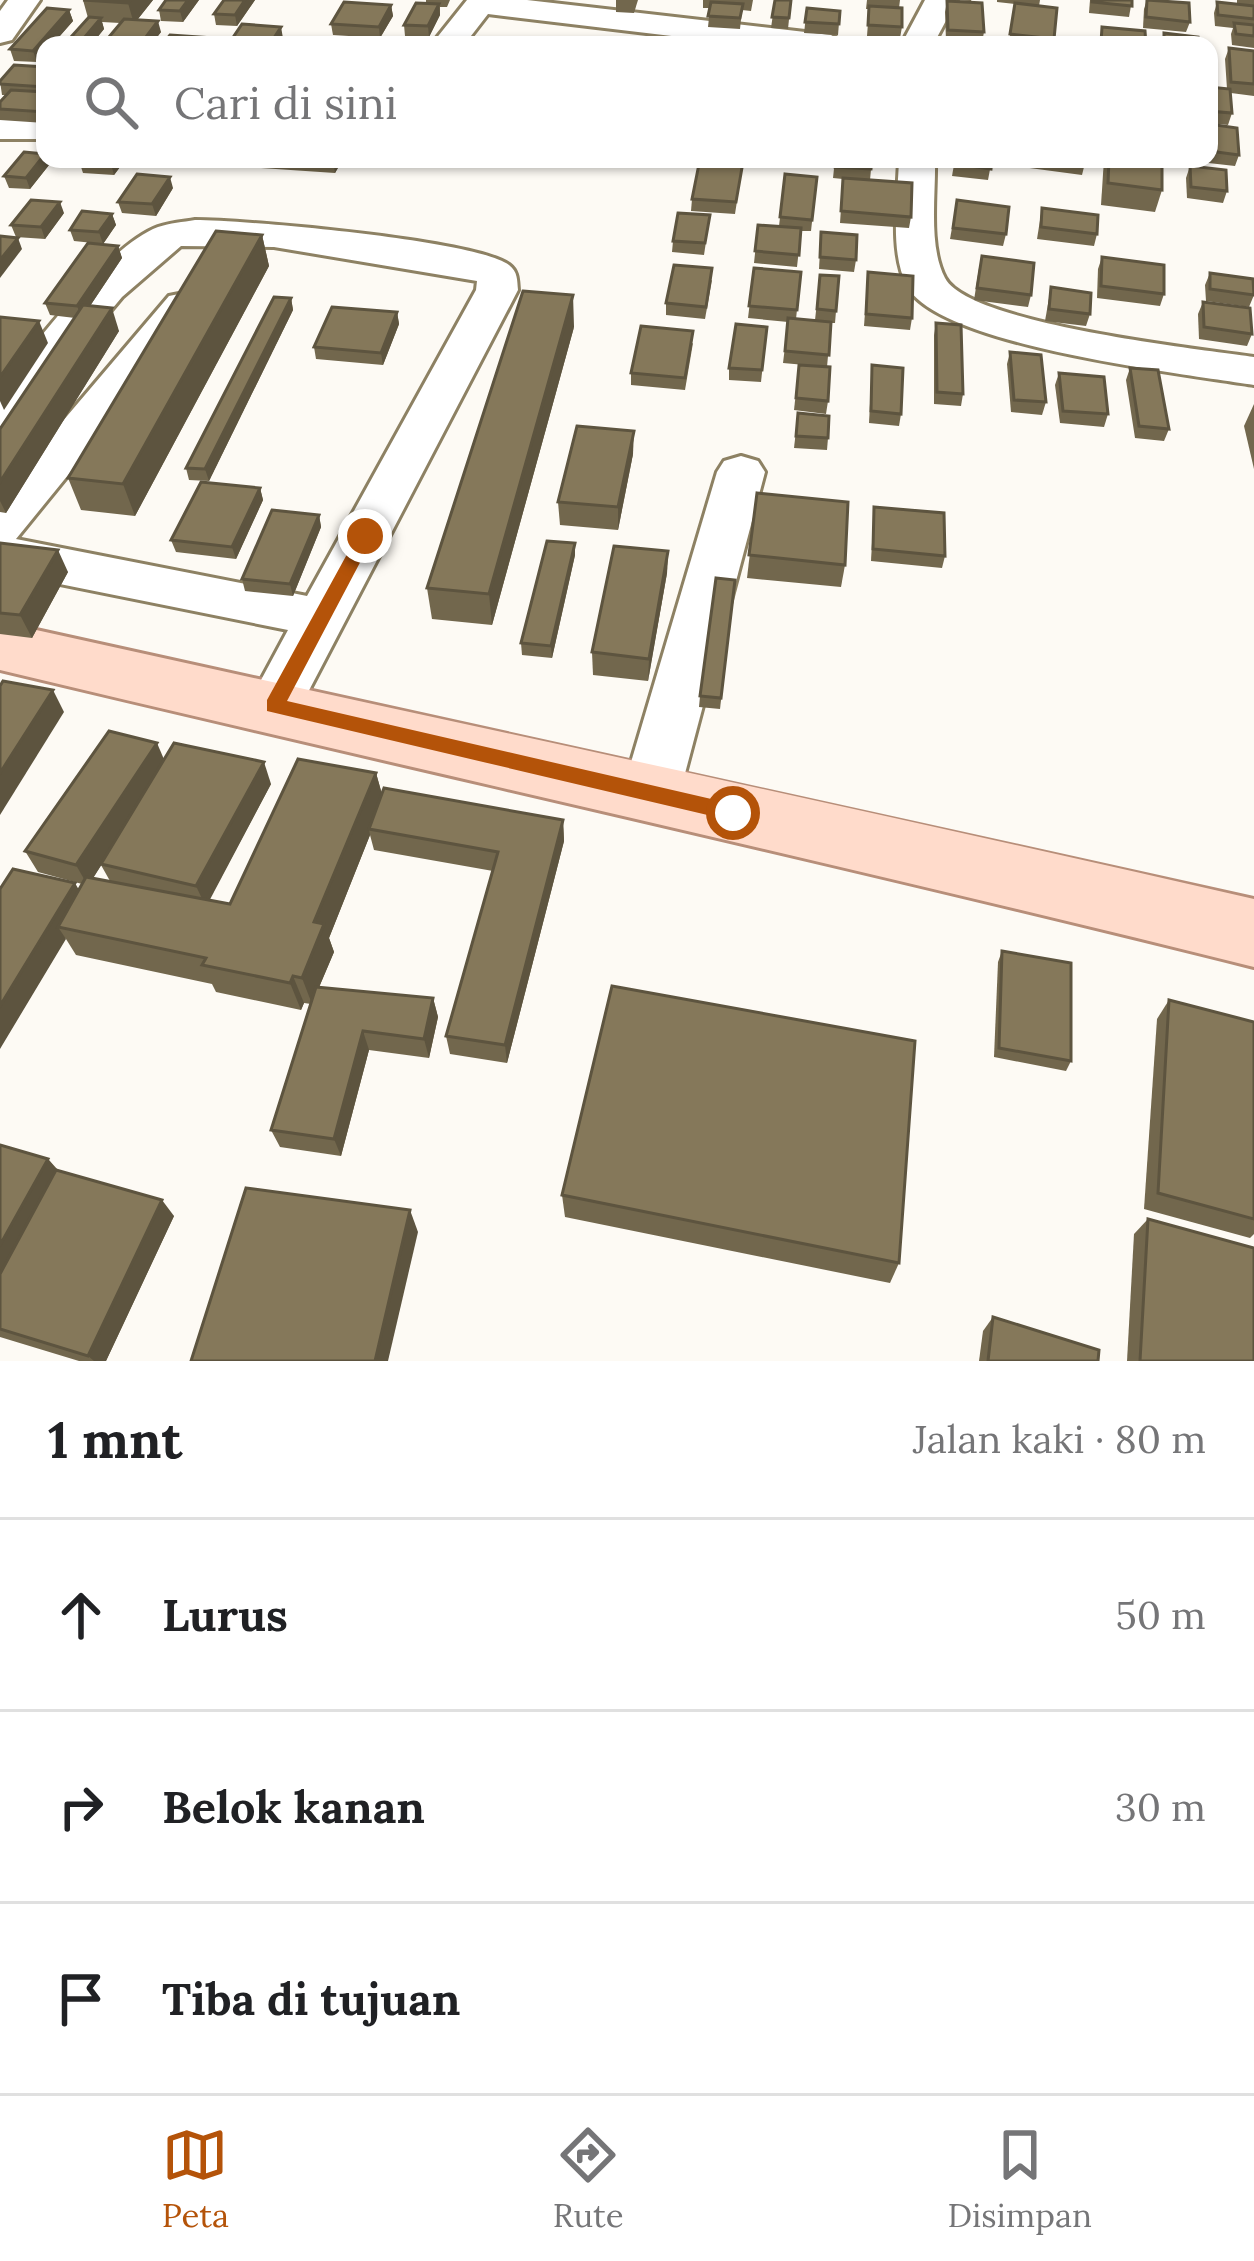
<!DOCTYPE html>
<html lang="id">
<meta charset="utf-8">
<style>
:root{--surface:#fff;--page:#f2f2f2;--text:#202124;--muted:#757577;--line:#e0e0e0;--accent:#b45309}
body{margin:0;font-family:Lora,serif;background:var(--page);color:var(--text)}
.stop{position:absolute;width:36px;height:36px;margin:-27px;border:9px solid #b45309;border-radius:50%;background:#fff}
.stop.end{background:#b45309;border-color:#fff;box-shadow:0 3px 12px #0008}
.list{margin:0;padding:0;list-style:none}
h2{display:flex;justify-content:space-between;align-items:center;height:156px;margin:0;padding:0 48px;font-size:51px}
h2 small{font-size:39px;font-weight:400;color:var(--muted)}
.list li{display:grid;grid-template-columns:78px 1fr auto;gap:36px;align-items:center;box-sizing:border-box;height:192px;padding:0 48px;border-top:3px solid var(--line)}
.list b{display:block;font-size:45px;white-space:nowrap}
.list em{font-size:39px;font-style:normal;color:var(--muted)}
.icon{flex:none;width:66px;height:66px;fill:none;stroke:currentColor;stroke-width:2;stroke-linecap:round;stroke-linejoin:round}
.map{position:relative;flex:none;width:1254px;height:1361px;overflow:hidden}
.search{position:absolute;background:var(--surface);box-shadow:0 3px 9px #0004;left:36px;right:36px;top:36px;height:132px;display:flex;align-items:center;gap:30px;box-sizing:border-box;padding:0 42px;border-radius:24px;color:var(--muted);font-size:45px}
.sheet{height:732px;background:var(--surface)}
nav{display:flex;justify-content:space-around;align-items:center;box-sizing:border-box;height:168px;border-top:3px solid var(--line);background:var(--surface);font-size:33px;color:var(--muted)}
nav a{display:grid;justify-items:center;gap:6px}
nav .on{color:var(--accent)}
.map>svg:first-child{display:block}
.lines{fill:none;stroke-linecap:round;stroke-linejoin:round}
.minor-casing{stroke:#8d8163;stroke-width:6}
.primary-casing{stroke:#b78e79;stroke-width:6}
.minor{fill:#fff;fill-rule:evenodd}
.primary{fill:#ffdbcb;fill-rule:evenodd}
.wall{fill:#72674d;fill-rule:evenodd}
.shaded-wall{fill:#5d543f}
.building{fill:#85785a;stroke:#5d543f;stroke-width:3}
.route{fill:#b45309}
</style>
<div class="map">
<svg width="1254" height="1361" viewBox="0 0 1254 1361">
<rect width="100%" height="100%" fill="#fdfaf4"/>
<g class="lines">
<g class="minor-casing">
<g id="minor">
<path d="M8 0H40L12 40 0 43V11Z"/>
<path d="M467 0H527L831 35 847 45H747L488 14 464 45H431Z"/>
<path d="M925 0H957L933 45H901Z"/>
<rect x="0" y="117" width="45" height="22"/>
<path d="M899 159H935C936 194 928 246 945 278 969 324 1199 349 1254 357V385C1186 374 938 346 907 286 889 251 898 198 899 159Z"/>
<path d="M195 220C246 220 476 240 509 265 518 272 517 280 518 290L293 721 274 727 255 721 247 706 288 630 0 572V495L169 296 184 293 199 296 205 305 199 314 16 539 307 596 476 290 477 281 274 247 181 246 122 297 16 424 0 428V386C36 344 109 245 158 227 170 223 183 222 195 220Z"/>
<path d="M741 456 758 461 765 472 679 796 670 813 650 820 630 813 621 796 717 472 724 461Z"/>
</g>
</g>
<g class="primary-casing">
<path id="primary" d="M0 622C418 715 837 803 1254 899V967C837 863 418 770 0 670Z"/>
</g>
<use href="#minor" class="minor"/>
<use href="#primary" class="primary"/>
</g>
<g class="wall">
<path d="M83 0H153L137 20 161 32 151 45H104V43L120 23 102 22 104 29 91 45H74L71 37 88 18Z"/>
<path d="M166 0H199L183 22 161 21 159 10Z"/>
<path d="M224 0H255L237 26 216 25 214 14Z"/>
<path d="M426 0H450L447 7H440V15L429 37 405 36 404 25 426 3Z"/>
<path d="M616 0H638L634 13 616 12Z"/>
<path d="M703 0H753L751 11 742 10 740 29 708 27 710 8H703Z"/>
<path d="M775 0H791L788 29 771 28Z"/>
<path d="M867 0H900L899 8 902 27 900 38 867 36 869 9H866Z"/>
<path d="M971 0 984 32 982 43 946 41 945 12 947 1Z"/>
<path d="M997 0H1040L1039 6 1054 39 1052 45H1005L1009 42 1015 4 997 2Z"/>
<path d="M1090 0H1132L1129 17 1089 13Z"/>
<path d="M1147 0 1190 22 1186 32 1143 28 1144 9Z"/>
<path d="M1237 0H1254V48L1232 45 1231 34 1233 28 1215 26 1214 13 1217 2 1237 4Z"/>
<path d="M391 5 393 16 380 38 333 35 331 24Z"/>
<path d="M807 8 840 11 838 35 804 33Z"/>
<path d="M69 10 73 21 37 62 14 61 10 49Z"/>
<path d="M1229 48 1254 51V96L1231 93 1232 113 1228 125 1209 123V87L1227 89 1225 59Z"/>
<path d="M45 67V123L0 120V102L5 95H2L0 81Z"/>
<path d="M1209 124 1239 155 1235 166 1173 159H1209Z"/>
<path d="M126 159 114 175 83 173 79 161Z"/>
<path d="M259 159H343L335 173 261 168Z"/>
<path d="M751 159H802V166L750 162Z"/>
<path d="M835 159H872L870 180 911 217 909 228 840 223 843 179 833 178Z"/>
<path d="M955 159H992L988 180 952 176Z"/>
<path d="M1024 159H1086L1082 175 1022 167Z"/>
<path d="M1104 159H1162V190L1155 212 1101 205Z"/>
<path d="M743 162 735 214 691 211 692 199Z"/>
<path d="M49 165 30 189 9 188 4 176Z"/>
<path d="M1190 166 1227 191 1223 203 1187 198 1186 178Z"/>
<path d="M785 174 817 177 811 231H801L797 267 754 263 758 225 779 226Z"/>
<path d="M173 188 156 216 122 213 118 202Z"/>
<path d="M957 200 1006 234 1003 246 950 239Z"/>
<path d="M1042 208 1097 234 1094 246 1037 239Z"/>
<path d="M64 213 45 239 16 237 11 225Z"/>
<path d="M112 214 116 225 103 244 74 241 70 230Z"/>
<path d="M710 215 704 255 672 252 673 241Z"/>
<path d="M821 232 856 260 854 272 819 269Z"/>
<path d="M262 235 269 266 135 516 81 510 68 478Z"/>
<path d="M118 246 122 258 90 306 119 331 6 513 0 512V429L75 318 50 315 45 303Z"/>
<path d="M1102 257 1164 294 1160 306 1097 298 1098 269Z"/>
<path d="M754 268 801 272 796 319 815 320 820 275 839 276 835 323H831L827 367 783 363 788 322 748 318Z"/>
<path d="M979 268 1031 295 1028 307 974 300Z"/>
<path d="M868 272 912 318 910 330 864 326Z"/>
<path d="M1210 273 1254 295 1249 307 1206 301 1205 285Z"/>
<path d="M712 280 705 319 666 315V303Z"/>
<path d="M1051 287 1090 314 1086 326 1045 321Z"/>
<path d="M291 298 293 310 209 481 189 480 186 468Z"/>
<path d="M1203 302 1252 334 1247 346 1199 339 1198 314Z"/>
<path d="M397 312 399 324 383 365 316 359 314 347Z"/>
<path d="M936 323 963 394 961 406 934 404V335Z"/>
<path d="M574 327 492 625 432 619 427 588Z"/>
<path d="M767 327 761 382 729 380V368Z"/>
<path d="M693 343 685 390 631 385V373Z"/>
<path d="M1010 352 1046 402 1042 415 1011 412 1007 364Z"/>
<path d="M799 365 828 401 826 414 794 410Z"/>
<path d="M872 365 901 414 899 426 869 423Z"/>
<path d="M1130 368 1169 429 1164 441 1135 438 1126 380Z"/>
<path d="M1059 373 1108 414 1104 427 1060 423 1055 385Z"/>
<path d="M1254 404V469L1244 426Z"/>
<path d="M798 413 828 438 827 450 794 448Z"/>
<path d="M633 454 618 530 560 525 558 502Z"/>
<path d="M260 488 263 500 236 559 176 552 171 540Z"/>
<path d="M757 493 845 565 841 587 747 578Z"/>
<path d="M874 507 945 556 942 568 871 561Z"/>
<path d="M319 515 321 527 293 596 245 591 242 579Z"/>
<path d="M0 543 68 572 32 638 0 634Z"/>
<path d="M575 543V555L552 658 522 655 521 643Z"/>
<path d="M668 551 667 573 648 681 593 675 592 652Z"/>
<path d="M735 580 720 709 699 707 700 696Z"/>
<path d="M164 759 271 784 209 900 230 904 376 773 382 794 563 820 564 841 507 1063 450 1054 446 1036 493 871 374 850 370 835 329 938 334 952 319 987 433 998 438 1017 429 1058 369 1050 341 1156 280 1147 271 1130 311 1004 304 1003 301 1010 216 992 212 984 76 955 66 939 0 889 79 890 82 884 38 872 25 851ZM101 865 110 881 93 878Z"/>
<path d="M1002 951 1071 1061 1066 1071 994 1057 998 962Z"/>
<path d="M1169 1000 1254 1022V1234L1250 1238 1144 1209 1157 1019Z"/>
<path d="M0 1145 48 1159 58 1170 174 1216 106 1361H79L0 1337Z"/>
<path d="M562 1195 899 1263 890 1283 565 1217Z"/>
<path d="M1148 1219 1254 1361H1127L1134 1234Z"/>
<path d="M993 1317 1098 1361H979L983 1331Z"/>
</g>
<g class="shaded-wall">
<path d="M131 0H153L134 24 128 3Z"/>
<path d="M188 0H199L183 22 180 11Z"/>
<path d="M245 0H255L237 26 235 15Z"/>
<path d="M439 4 440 15 429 37 428 26Z"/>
<path d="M391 5 393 16 380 38 379 27Z"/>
<path d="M69 10 73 21 52 45H45V53L37 62 33 51Z"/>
<path d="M101 18 104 29 91 45H86L84 38Z"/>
<path d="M158 21 161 32 151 45H140Z"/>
<path d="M281 27 283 38 279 45H270Z"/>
<path d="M45 154V159H47L49 165 30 189 26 178Z"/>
<path d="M114 159H126L114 175 111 164Z"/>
<path d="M333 159H343L335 173Z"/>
<path d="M170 177 173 188 156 216 152 204Z"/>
<path d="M60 202 64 213 45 239 41 227Z"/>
<path d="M112 214 116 225 103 244 99 232Z"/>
<path d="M262 235 269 266 135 516 123 484Z"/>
<path d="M18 238 22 249 0 278V260Z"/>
<path d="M118 246 122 258 82 318 77 306Z"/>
<path d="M573 295 574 327 492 625 489 594Z"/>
<path d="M291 298 293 310 209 481 205 469Z"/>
<path d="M112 308 119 331 6 513 0 501V482Z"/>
<path d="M397 312 399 324 383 365 381 353Z"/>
<path d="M39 321 48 343 4 410 0 401V377Z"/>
<path d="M634 431 633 454 618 530V507Z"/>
<path d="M260 488 263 500 236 559 232 547Z"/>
<path d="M319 515 321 527 293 596 290 584Z"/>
<path d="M575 543V555L552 658 551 646Z"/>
<path d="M58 550 68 572 32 638 20 615Z"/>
<path d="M668 551 667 573 648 681 649 659Z"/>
<path d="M53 690 64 712 0 815V773Z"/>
<path d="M157 743 166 764 88 886 76 865Z"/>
<path d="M264 762 271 784 206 907 196 886Z"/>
<path d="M376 773 384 802 369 829 370 835 329 938 334 952 312 1004 302 978 314 922Z"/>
<path d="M563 820 564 841 507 1063 505 1045Z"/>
<path d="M75 883 87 904 58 927 66 939 0 1049V1006Z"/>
<path d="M293 976 304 1003 301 1010 290 983Z"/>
<path d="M433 998 438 1017 429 1058 424 1039Z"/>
<path d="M363 1031 369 1050 341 1156 334 1139Z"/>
<path d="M48 1159 62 1176 0 1290V1245Z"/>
<path d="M162 1200 174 1216 106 1361H94L88 1356Z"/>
<path d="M410 1210 418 1232 388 1361H375Z"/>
</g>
<g class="building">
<path d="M83 0H131L128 3Z"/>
<path d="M166 0H188L180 11 159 10Z"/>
<path d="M224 0H245L235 15 214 14Z"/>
<path d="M775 0H791L789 18 772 17Z"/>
<path d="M1092 0H1132V6L1092 2Z"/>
<path d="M1147 0 1189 3 1190 22 1146 17Z"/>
<path d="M947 1 982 3 984 32 948 30Z"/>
<path d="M344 2 391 5 379 27 331 24Z"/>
<path d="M711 2 743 4 740 18 708 16Z"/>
<path d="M1217 2 1254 6V19L1218 15Z"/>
<path d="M416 3 439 4 428 26 404 25Z"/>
<path d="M1015 3 1057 8 1054 39 1010 34Z"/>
<path d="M869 6 902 8V27L868 25Z"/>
<path d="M47 8 69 10 33 51 10 49Z"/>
<path d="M807 8 840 11 839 24 805 22Z"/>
<path d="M89 17 101 18 84 38 71 37Z"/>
<path d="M124 19 158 21 140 45 104 43Z"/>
<path d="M1234 23 1254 25V36L1236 34Z"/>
<path d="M242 24 281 27 270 44 230 42Z"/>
<path d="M1102 27 1145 31 1146 45 1101 43Z"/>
<path d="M1164 33 1198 37V45H1164Z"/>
<path d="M170 35 215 38 210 45H162Z"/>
<path d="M708 38 767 42V45H706Z"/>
<path d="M1005 41 1038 45H1005Z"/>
<path d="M1229 48 1254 51V84L1231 82Z"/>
<path d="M14 65 45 67V87L0 84V81Z"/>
<path d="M1209 87 1230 89 1232 113 1209 111Z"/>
<path d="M11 90 45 92V112L0 109V102Z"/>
<path d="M1209 124 1237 128 1239 155 1209 151Z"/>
<path d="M24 152 45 154 26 178 4 176Z"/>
<path d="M81 159H114L111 164 79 161Z"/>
<path d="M700 159 743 162 736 202 692 199Z"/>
<path d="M835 159H872L871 169 835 167Z"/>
<path d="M955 159H992L991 169 955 164Z"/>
<path d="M1052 159H1086V163Z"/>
<path d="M1109 159H1162V190L1108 183Z"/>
<path d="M1190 166 1226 170 1227 191 1191 187Z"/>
<path d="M137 174 170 177 152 204 118 202Z"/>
<path d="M785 174 817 177 812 220 780 217Z"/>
<path d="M843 178 912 183 911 217 841 211Z"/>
<path d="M31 200 60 202 41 227 11 225Z"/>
<path d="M957 200 1009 207 1006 234 953 228Z"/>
<path d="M1042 208 1098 215 1097 234 1041 227Z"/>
<path d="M82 211 112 214 99 232 70 230Z"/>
<path d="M678 213 710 215 705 243 673 241Z"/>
<path d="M758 225 801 228 799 255 755 251Z"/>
<path d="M216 231 262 235 123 484 68 478Z"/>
<path d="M821 232 857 235 856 260 820 257Z"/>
<path d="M0 236 18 238 0 260Z"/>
<path d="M88 243 118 246 77 306 45 303Z"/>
<path d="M982 256 1034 263 1031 295 977 288Z"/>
<path d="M1102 257 1164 265V294L1101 286Z"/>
<path d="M674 265 712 268 706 307 666 303Z"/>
<path d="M754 268 801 272 797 310 749 306Z"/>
<path d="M868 272 913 276 912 318 866 314Z"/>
<path d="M1210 273 1253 279 1254 295 1210 289Z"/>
<path d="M820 275 839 276 836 311 817 309Z"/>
<path d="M1051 287 1091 293 1090 314 1049 309Z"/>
<path d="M523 291 573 295 489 594 427 588Z"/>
<path d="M274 297 291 298 205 469 186 468Z"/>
<path d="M1203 302 1250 308 1252 334 1204 327Z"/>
<path d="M83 305 112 308 0 482V429Z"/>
<path d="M332 307 397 312 381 353 314 347Z"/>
<path d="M0 317 39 321 0 377Z"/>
<path d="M788 318 831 322 829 355 785 351Z"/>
<path d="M936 323 961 325 963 394 937 392Z"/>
<path d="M736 324 767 327 762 370 729 368Z"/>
<path d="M641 326 693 331 685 378 631 373Z"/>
<path d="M1010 352 1041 355 1046 402 1014 400Z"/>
<path d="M799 365 830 367 828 401 796 398Z"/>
<path d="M872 365 903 368 901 414 871 411Z"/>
<path d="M1130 368 1158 370 1169 429 1139 426Z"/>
<path d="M1059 373 1104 377 1108 414 1063 411Z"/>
<path d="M798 413 829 416 828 438 796 436Z"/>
<path d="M577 426 634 431 618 507 558 502Z"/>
<path d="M201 482 260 488 232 547 171 540Z"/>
<path d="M757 493 848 502 845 565 749 555Z"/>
<path d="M874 507 944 513 945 556 873 549Z"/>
<path d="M272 510 319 515 290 584 242 579Z"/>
<path d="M547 541 575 543 551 646 521 643Z"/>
<path d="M0 543 58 550 20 615 0 613Z"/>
<path d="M614 546 668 551 649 659 592 652Z"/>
<path d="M716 578 735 580 721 698 700 696Z"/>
<path d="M3 681 53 690 0 773V686Z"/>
<path d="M109 731 157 743 76 865 25 851Z"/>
<path d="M174 743 264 762 196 886 101 864Z"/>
<path d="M298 759 376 773 314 922 324 924 302 978 293 976 290 983 202 965 206 958 58 927 86 877 230 904Z"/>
<path d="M384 788 563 820 505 1045 446 1036 498 852 369 829Z"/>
<path d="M13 869 75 883 0 1006V889Z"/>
<path d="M1002 951 1071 963V1061L999 1048Z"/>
<path d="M612 986 915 1041 899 1263 562 1195Z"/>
<path d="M316 987 433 998 424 1039 363 1031 334 1139 271 1130Z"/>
<path d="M1169 1000 1254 1022V1219L1158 1193Z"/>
<path d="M0 1145 48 1159 0 1245Z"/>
<path d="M56 1170 162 1200 88 1356 0 1329V1274Z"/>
<path d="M246 1188 410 1210 375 1361H191Z"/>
<path d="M1148 1219 1254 1248V1361H1140Z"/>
<path d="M993 1317 1099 1350 1098 1361H988Z"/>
</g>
<path class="route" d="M365 530 374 536 287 701 733 804 743 813 740 819 733 821 267 711V700L357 536Z"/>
</svg>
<div class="stop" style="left:733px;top:813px"></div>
<div class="stop end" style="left:365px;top:536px"></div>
<div class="search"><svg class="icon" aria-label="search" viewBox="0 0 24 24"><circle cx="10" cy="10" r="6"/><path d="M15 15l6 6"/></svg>Cari di sini</div>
</div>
<section class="sheet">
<h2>1 mnt<small>Jalan kaki · 80 m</small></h2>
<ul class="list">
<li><svg class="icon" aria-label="ahead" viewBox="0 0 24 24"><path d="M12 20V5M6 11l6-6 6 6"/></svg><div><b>Lurus</b></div><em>50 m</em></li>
<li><svg class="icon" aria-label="right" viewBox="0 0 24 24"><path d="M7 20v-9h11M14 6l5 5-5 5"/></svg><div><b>Belok kanan</b></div><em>30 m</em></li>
<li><svg class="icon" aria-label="arrive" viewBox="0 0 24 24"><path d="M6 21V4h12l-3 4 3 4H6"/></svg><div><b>Tiba di tujuan</b></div></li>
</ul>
</section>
<nav>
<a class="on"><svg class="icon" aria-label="map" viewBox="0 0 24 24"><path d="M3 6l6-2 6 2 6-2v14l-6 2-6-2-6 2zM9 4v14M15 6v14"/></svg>Peta</a>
<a><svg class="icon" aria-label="directions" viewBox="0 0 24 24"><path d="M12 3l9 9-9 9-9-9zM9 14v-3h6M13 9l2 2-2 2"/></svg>Rute</a>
<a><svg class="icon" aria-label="saved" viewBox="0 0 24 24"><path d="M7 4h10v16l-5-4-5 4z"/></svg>Disimpan</a>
</nav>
